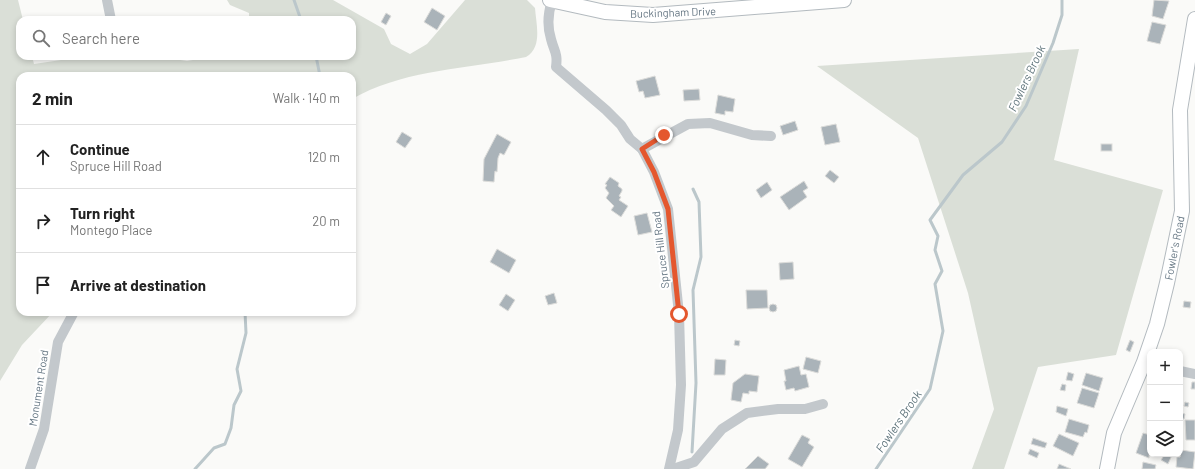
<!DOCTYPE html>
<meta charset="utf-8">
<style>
:root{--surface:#fff;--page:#f6f6f6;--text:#222;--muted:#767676;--line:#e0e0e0}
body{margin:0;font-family:Barlow,sans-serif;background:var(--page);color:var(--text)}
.controls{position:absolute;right:12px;bottom:12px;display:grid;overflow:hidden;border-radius:8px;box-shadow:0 2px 6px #0003}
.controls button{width:36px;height:36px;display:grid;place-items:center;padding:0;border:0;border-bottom:1px solid var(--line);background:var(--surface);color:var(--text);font:20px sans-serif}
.stop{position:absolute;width:12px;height:12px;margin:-9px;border:3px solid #e4572e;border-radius:50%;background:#fff}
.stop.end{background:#e4572e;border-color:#fff;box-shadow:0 1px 4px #0008}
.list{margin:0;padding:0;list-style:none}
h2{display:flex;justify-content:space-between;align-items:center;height:52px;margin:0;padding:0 16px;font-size:17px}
h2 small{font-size:13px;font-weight:400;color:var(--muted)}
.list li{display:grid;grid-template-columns:26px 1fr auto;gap:12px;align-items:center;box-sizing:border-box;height:64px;padding:0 16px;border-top:1px solid var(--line)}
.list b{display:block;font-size:15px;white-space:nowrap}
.list p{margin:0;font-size:13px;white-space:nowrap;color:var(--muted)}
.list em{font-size:13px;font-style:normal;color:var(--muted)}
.icon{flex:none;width:22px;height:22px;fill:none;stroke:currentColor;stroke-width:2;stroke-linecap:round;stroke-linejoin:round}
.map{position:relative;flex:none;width:1195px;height:469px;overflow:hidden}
.search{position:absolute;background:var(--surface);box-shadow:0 2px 6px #0003;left:16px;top:16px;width:340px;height:44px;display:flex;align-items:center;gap:10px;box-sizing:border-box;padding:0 14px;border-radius:12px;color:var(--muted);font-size:15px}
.panel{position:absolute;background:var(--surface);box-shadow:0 2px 6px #0003;left:16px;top:72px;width:340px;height:244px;border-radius:12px}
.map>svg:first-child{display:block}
.green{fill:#dadfd7}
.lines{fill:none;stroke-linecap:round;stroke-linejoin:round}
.stream{stroke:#bbc7cb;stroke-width:3}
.building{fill:#aab3b9;stroke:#dcdcda}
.secondary-casing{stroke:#b3babf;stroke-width:16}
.street{stroke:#c3c8cc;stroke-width:10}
.secondary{stroke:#fff;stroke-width:14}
.route{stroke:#e4572e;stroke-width:5}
.labels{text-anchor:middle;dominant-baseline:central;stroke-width:4;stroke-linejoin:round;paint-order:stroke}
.street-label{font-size:11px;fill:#657683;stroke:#fff}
.water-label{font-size:12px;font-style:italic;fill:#60757c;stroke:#fff}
</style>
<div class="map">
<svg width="1195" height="469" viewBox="0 0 1195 469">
<rect width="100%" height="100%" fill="#fafaf8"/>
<g class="green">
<path d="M0 0H18L23 20H20V56H32L34 64 88 56H153L187 61 216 56H352V20H249V13L230 5 227 0H333L384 29 391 44 410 54 427 44 465 0H527L535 8C536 23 543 48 526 57 468 69 405 69 352 99V76H20V312H53L22 345 0 381Z"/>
<path d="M1079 49 1054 160 1163 190 1116 355 1038 367 1004 469H972L994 409 968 293 918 138 817 66Z"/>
</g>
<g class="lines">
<g class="stream">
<path d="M294 0 301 20"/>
<path d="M316 56 320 76"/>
<path d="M692 452 696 383 693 290 701 257 699 202 693 189"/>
<path d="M195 469 214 448 225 444 231 428 234 405 241 391 237 369 246 333 245 312"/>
<path d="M876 469 930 389 943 331 935 284 942 271 935 250 938 236 930 220 963 175 1002 142 1026 106 1053 43 1062 15V0"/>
</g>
</g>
<g class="building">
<path d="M1154 0 1169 1 1163 19 1152 16Z"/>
<path d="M432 8 445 16 437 30 424 22Z"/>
<path d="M386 13 391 16 386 25 381 22Z"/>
<path d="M1152 22 1166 25 1160 44 1147 41Z"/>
<path d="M655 76 660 95 645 98 643 91 639 92 636 81Z"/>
<path d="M699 89 700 100 684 101 683 90Z"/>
<path d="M718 95 735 99 733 112 725 111V115L715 113Z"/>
<path d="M795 121 798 130 783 135 780 126Z"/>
<path d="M836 124 840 142 825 145 821 127Z"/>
<path d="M402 132 412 138 405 148 396 142Z"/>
<path d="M497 134 511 142 504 155 500 153 498 158 497 172 495 171 494 182 483 181 484 159Z"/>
<rect x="1101" y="144" width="11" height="7"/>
<path d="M830 170 839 177 834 183 825 176Z"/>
<path d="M610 177 619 183 618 186 622 189V191L619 196 621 197 619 200 628 206 621 217 611 210 614 206 606 198 609 193 605 188 607 185 605 184Z"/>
<path d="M804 181 808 188 803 191 807 197 789 210 780 197Z"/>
<path d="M767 182 772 190 761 198 756 190Z"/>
<path d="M647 213 652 232 638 235 634 216Z"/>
<path d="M497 249 516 260 509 273 490 262Z"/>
<path d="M793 262 794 279 780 280 779 263Z"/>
<path d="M746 290H767L768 308 747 309Z"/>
<path d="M554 293 557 303 548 305 545 296Z"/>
<path d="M506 294 515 300 508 311 499 305Z"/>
<path d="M1184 301 1191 302 1190 308 1183 307Z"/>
<circle cx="773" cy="308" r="4"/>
<path d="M735 340 740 341 739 346 734 345Z"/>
<path d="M1130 340 1134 342 1130 352 1126 350Z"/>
<path d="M806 357 821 361 818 373 803 369Z"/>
<path d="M715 359 726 360 725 375H714Z"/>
<path d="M799 366 801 375 806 374 809 387 795 391 794 388 786 390 784 381H786L784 370Z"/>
<path d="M1068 372 1074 374 1072 381 1066 380Z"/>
<path d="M1086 373 1103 378 1099 391 1082 385Z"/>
<path d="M745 374 759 376 757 392 749 391V394L743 393 741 402 731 400 733 383Z"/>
<path d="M1192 382H1195V389H1191Z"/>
<path d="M1062 384 1066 385 1065 391 1060 390Z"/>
<path d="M1082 388 1099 393 1094 408 1077 403Z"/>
<path d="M1185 402 1189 403 1188 407 1184 406Z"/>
<path d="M1057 406 1068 409 1066 416 1056 412Z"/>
<path d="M1180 413 1185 414 1184 419 1180 418Z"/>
<path d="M1069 419 1089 425 1087 433 1085 432 1083 437 1065 432Z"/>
<path d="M1185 420H1195V440H1186Z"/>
<path d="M1143 433 1150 435 1149 458 1136 453Z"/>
<path d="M1059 434 1079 443 1073 456 1053 446Z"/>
<path d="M802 435 810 439 808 443 814 447 802 467 788 459Z"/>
<path d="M1033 438 1047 443 1045 448 1031 444Z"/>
<path d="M1030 449 1039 453 1037 458 1028 454Z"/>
<path d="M1181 450 1195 452 1193 469 1176 467 1177 457H1180Z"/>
<path d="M1165 454 1172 455 1168 464 1161 460Z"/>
<path d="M758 456 769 464 765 469H745Z"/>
<path d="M1143 462 1156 465 1155 469H1142Z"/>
<path d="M1059 464 1071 469H1057Z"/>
</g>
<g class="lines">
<g class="secondary-casing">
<g id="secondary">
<path d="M550 0 605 12 653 15 844 0"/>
<path d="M1107 469 1114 433 1144 362 1157 324 1167 283 1182 211 1180 110 1195 19"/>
</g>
</g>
<g class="street">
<path d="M107 0 111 20"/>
<path d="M552 1C548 13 547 26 551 39 554 51 558 53 556 67L606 110 621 125 630 139 642 149 654 172 668 209 679 314 681 385 678 430 669 469"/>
<path d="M642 149 688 124 710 123 752 135 771 136"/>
<path d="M1180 371 1195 374"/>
<path d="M30 469 44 429 58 342 74 312"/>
<path d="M673 469 694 462 722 429 747 413 778 409H805L823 404"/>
</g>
<use href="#secondary" class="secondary"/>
</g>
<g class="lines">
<path class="route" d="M664 135 642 149 654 172 668 209 679 314"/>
</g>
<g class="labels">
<g class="street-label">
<text transform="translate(673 12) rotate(-2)">Buckingham Drive</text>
<text transform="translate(1174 248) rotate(-79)">Fowler's Road</text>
<text transform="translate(660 250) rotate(-97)">Spruce Hill Road</text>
<text transform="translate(38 388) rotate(-81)">Monument Road</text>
</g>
<g class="water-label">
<text transform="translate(1026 78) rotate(-65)">Fowlers Brook</text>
<text transform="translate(898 421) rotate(-56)">Fowlers Brook</text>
</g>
</g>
</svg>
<div class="controls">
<button>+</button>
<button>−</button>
<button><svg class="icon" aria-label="layers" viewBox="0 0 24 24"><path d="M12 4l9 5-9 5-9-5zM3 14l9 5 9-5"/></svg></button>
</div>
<div class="stop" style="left:679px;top:314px"></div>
<div class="stop end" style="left:664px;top:135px"></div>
<div class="search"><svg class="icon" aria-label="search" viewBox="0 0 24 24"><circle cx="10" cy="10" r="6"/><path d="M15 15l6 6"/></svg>Search here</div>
<section class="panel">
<h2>2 min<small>Walk · 140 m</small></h2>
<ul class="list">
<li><svg class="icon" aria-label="ahead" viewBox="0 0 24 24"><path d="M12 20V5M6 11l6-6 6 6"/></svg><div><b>Continue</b><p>Spruce Hill Road</p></div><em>120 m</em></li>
<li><svg class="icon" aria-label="right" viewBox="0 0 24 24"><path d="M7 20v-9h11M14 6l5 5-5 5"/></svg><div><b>Turn right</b><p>Montego Place</p></div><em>20 m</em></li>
<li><svg class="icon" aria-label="arrive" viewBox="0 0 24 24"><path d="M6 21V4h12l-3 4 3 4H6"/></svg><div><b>Arrive at destination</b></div></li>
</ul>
</section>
</div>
